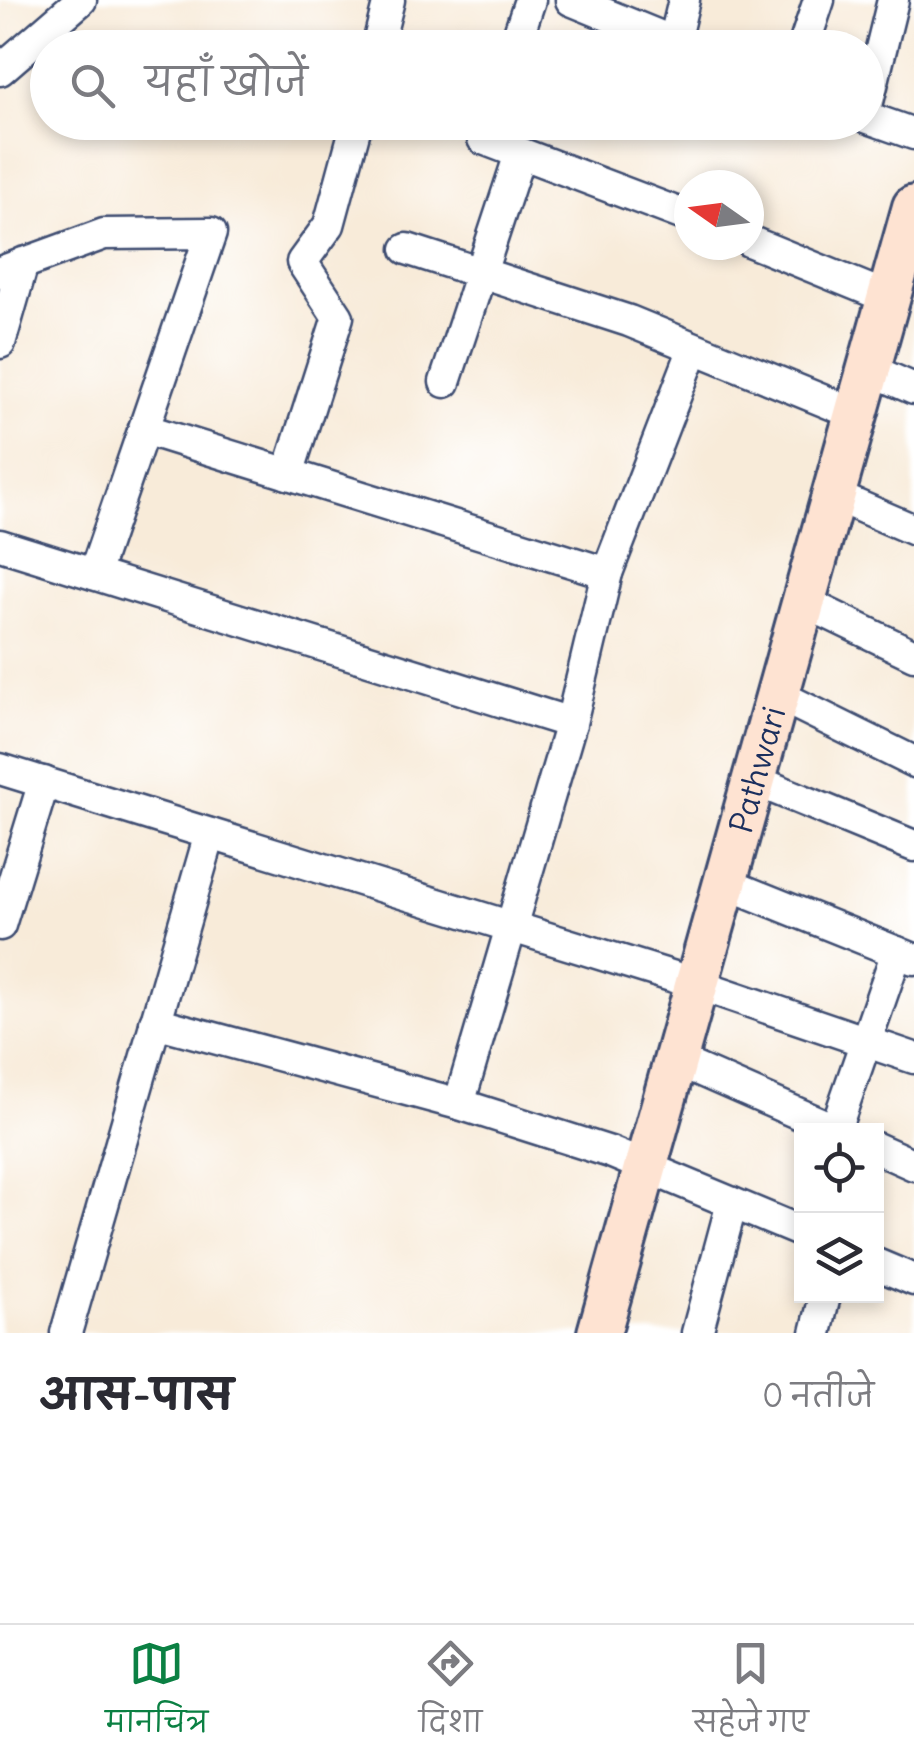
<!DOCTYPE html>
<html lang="hi">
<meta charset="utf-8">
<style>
:root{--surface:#fff;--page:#f2f2f3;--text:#2b2b33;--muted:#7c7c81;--line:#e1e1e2;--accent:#0b8043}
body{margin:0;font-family:Delius,"Playpen Sans Deva",sans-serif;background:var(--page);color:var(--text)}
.controls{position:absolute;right:30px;bottom:30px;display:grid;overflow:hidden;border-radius:0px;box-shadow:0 5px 15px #0003}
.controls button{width:90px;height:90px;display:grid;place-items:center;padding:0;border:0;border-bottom:2px solid var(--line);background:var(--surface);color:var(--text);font:50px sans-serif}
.compass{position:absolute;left:674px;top:170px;width:90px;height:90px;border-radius:50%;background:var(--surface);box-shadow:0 5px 15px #0003;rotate:284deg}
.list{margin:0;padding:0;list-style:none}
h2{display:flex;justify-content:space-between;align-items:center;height:130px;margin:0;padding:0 40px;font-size:42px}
h2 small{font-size:32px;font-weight:400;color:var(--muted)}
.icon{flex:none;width:55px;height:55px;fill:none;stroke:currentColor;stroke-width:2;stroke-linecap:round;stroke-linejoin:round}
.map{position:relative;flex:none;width:914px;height:1333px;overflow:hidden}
.search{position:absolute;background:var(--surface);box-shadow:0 5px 15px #0003;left:30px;right:30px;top:30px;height:110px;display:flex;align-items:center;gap:25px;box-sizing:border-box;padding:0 35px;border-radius:55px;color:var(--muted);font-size:38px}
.sheet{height:290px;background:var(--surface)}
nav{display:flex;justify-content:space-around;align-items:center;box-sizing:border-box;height:140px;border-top:2px solid var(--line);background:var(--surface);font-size:28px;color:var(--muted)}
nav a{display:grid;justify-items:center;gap:5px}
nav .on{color:var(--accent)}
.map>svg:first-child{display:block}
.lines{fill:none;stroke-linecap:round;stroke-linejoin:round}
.street-casing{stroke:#3c4b70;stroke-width:35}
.secondary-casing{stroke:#3c4b70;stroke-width:48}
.street{stroke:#fff;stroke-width:30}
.secondary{stroke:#fee3d2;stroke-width:42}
.labels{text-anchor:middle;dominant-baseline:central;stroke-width:9;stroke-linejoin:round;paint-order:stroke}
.street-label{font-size:32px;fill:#1b2f5e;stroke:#fff}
</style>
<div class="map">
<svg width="914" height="1333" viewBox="0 0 914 1333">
<rect width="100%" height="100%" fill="#fff"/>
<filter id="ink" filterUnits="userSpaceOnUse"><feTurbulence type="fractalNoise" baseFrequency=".01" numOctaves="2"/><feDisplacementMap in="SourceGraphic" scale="20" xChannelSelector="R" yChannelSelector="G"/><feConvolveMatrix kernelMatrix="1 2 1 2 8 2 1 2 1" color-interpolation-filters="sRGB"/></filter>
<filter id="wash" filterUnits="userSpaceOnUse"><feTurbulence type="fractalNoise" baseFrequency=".0048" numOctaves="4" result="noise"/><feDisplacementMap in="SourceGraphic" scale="40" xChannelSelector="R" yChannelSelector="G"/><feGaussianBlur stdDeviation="2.25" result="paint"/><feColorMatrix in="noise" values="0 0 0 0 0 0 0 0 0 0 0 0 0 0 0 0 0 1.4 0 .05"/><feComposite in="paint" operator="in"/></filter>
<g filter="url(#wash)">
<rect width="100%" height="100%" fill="#f8ebd9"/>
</g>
<g filter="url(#ink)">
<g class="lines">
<g class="street-casing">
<g id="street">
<path d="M571 0 688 48"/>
<path d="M674 42 684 0"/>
<path d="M377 48 389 0"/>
<path d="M514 48 530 0"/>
<path d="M803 48 819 0"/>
<path d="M0 70 81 0"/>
<path d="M866 110 893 0"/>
<path d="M866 117 914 134"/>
<path d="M489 122 483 139 689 217"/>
<path d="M749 241 889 298"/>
<path d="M407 249 629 321 856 414"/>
<path d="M0 272 104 234 211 233 94 574"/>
<path d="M0 343 23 263"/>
<path d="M871 370 914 389"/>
<path d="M445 382 520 154"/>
<path d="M147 430 607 573"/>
<path d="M288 474 338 317 302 262 329 225 357 122"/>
<path d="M833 495 914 530"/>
<path d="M0 545 571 723"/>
<path d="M802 601 914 655"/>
<path d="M778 695 914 762"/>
<path d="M0 769 697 984 914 1058"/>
<path d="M754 780 914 846"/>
<path d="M725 883 914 959"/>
<path d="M0 925 44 782"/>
<path d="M155 1022 459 1104 610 1152 802 1232"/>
<path d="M676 1060 836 1130"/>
<path d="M459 1104 571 723 607 573 694 348"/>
<path d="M835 1130 897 952"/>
<path d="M876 1148 914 1165"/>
<path d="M876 1264 914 1280"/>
<path d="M66 1333 210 834"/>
<path d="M697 1333 732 1203"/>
<path d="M816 1333 825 1296"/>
</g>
</g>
<g class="secondary-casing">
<g id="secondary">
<path id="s1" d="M599 1333 914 207"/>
</g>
</g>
<use href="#street" class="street"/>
<use href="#secondary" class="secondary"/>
</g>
</g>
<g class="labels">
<g class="street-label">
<text stroke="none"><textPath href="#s1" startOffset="585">Pathwari</textPath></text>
</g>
</g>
</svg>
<div class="controls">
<button><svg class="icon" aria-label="locate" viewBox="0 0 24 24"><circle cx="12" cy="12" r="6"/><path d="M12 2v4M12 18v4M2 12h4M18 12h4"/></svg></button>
<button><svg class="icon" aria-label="layers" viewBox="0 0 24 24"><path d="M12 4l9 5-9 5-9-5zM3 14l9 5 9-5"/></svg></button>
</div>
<svg class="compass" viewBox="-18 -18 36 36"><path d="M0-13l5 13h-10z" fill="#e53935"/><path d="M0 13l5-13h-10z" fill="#7c7c81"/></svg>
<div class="search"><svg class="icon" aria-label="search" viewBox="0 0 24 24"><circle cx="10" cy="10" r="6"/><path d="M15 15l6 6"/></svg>यहाँ खोजें</div>
</div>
<section class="sheet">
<h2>आस-पास<small>0 नतीजे</small></h2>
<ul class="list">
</ul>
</section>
<nav>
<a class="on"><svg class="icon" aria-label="map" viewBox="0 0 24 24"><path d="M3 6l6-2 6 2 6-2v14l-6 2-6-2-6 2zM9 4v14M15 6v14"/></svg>मानचित्र</a>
<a><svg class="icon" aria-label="directions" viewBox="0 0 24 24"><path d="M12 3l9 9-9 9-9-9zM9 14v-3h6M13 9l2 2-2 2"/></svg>दिशा</a>
<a><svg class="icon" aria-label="saved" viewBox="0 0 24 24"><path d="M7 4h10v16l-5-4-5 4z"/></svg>सहेजे गए</a>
</nav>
